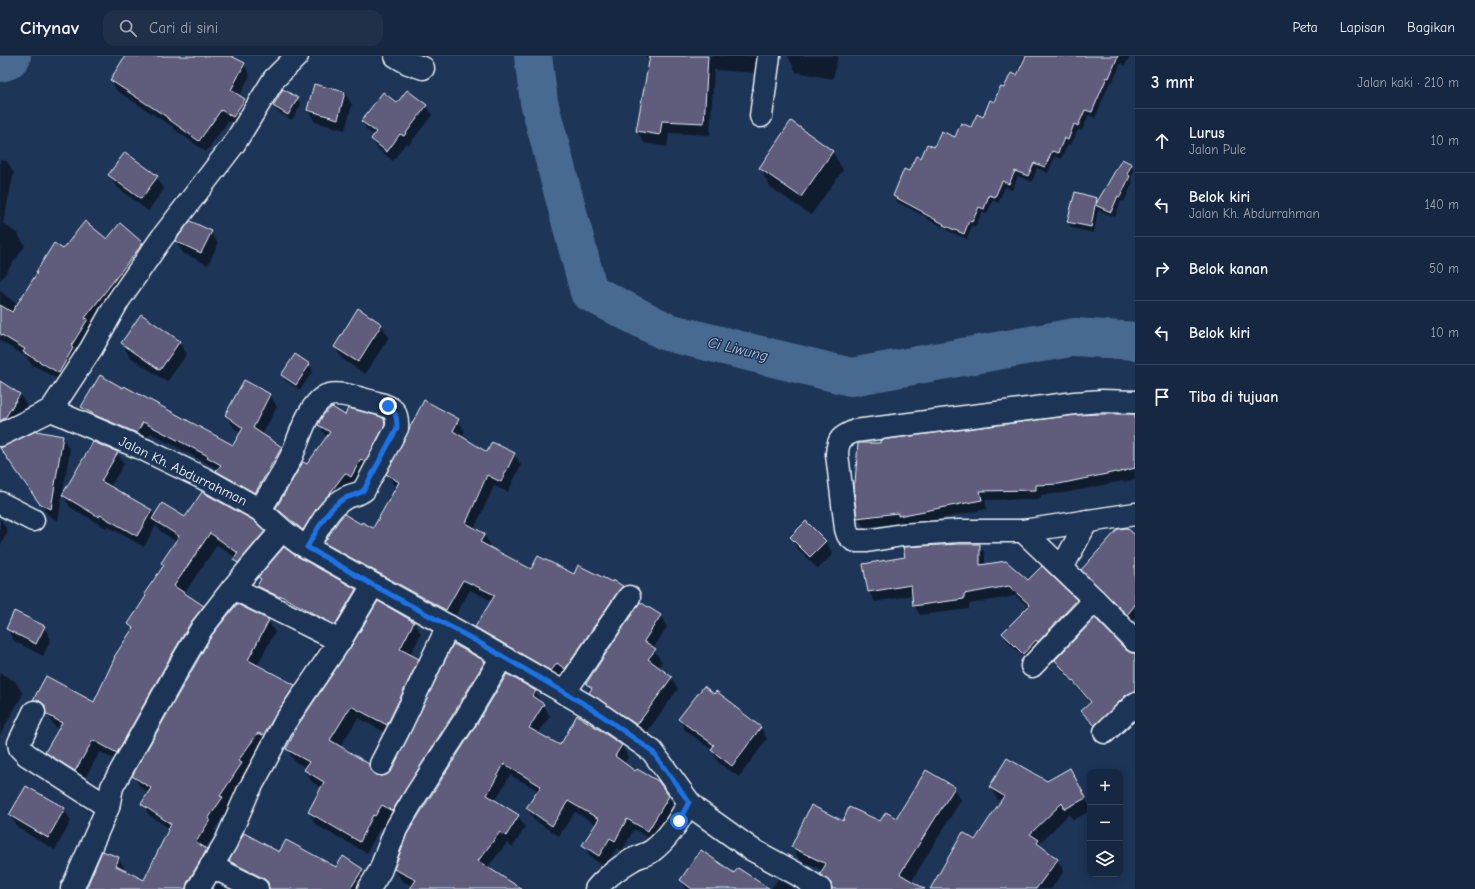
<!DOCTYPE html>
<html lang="id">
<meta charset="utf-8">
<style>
:root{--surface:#162841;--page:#1f3048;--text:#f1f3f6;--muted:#9ea6b1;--line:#35445a}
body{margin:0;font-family:"Comic Neue",sans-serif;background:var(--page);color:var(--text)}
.controls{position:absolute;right:12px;bottom:12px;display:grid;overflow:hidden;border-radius:8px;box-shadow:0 2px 10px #0003}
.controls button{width:36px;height:36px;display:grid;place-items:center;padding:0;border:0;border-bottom:1px solid var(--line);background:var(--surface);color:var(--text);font:20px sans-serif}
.stop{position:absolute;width:12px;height:12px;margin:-9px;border:3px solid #1a73e8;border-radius:50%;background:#fff}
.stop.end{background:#1a73e8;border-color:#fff;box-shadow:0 1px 4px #0008}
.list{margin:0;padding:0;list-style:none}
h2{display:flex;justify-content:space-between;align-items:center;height:52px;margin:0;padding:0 16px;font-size:17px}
h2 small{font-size:13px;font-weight:400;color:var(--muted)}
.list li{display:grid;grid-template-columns:26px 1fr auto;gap:12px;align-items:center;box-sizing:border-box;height:64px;padding:0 16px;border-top:1px solid var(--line)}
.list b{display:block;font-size:15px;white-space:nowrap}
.list p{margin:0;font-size:13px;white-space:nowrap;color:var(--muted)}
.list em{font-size:13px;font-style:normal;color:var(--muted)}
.icon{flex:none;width:22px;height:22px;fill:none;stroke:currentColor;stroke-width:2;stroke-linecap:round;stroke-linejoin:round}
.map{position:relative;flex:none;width:1135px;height:833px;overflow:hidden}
header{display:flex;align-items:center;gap:24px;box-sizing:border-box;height:56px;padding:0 20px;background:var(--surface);border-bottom:1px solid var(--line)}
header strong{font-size:19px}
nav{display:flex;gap:22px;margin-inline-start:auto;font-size:14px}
.search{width:280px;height:36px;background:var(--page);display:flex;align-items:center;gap:10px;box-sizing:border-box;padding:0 14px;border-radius:12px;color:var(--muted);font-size:15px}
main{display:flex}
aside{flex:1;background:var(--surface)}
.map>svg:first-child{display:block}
.shadow{fill:#0007}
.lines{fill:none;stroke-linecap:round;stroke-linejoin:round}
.river{stroke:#4a6b90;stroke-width:38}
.building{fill:#5e5c7c;stroke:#e8f1f8}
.minor-casing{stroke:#e8f1f8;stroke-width:25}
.minor{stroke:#1d3557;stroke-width:22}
.route{stroke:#1a73e8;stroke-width:5}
.labels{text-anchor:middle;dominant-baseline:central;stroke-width:3;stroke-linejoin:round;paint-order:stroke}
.street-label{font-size:14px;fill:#e8f1f8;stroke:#1d3557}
.water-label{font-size:15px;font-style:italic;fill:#b1c2d4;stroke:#1d3557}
</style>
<header>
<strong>Citynav</strong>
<div class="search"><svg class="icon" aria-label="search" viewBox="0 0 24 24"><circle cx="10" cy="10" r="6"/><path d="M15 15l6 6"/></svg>Cari di sini</div>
<nav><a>Peta</a><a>Lapisan</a><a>Bagikan</a></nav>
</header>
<main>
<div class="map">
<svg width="1135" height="833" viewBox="0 0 1135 833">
<rect width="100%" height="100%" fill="#1d3557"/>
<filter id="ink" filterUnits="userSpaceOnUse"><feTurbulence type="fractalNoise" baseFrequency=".025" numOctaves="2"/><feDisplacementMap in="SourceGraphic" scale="8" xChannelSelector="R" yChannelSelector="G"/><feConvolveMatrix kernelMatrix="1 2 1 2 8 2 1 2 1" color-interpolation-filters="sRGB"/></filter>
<g filter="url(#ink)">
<g class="shadow">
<path d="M145 0H229L244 8 250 19 239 41 244 44 250 55 239 72 228 65 206 96 174 73 173 71 117 35 111 24Z"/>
<path d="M647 0H759L758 17 714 14 710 79 669 77 667 91 644 87 637 75 649 7 647 3Z"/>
<path d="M788 0H838L833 23 796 16Z"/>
<path d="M1024 0H1130L1125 10 1121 7 1112 27 1110 26 1095 62 1089 59 1082 75 1078 74 1071 89 1068 88 1061 103 1055 100 1048 117 1037 112 1032 126 1018 120 1012 134 1005 131 998 147 993 144 987 158 982 156 975 172 972 170 967 183 948 175 947 173 927 163 926 161 897 146 894 140 910 116 922 103 935 92 972 73 983 62 1015 20Z"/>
<path d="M315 29 345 37 352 49 345 74 315 66 308 54Z"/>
<path d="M283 34 298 43 301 49 292 64 278 56 274 50Z"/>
<path d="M398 49 426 50 432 59 409 89 406 87 393 105 378 93 372 84 375 80 367 74 362 65Z"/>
<path d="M832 95 843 114 811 159 770 131 760 112Z"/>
<path d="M0 104 7 105 14 117 3 167 18 178 25 190 0 225Z"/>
<path d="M1131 108 1134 114 1131 123 1133 126 1124 146 1121 145 1115 161 1098 154 1094 177 1072 172 1068 166 1096 143 1098 146Z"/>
<path d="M109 119 157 121 164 133 148 155 117 131Z"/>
<path d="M211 176 218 188 208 209 183 197 176 185Z"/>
<path d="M107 184 142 187 149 199 66 328 31 308 27 301 0 285V235L18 249 63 194Z"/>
<path d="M381 269 389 281 365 318 342 303 335 291Z"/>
<path d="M179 286 187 298 167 326 129 300 122 287Z"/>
<path d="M309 309 313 315 300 334 286 325 282 319Z"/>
<path d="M244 325 270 339 277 351 262 379 281 392 288 404 263 449 225 427 214 411 150 377 144 389 90 363 83 351 123 333 233 390 241 377 234 372 226 359Z"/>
<path d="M0 326 20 338 27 350 17 366 0 356Z"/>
<path d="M345 360 383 364 390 376 391 381 310 485 284 464 277 452 327 382 319 369Z"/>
<path d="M1135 361V423L1123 426V425L1065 437 1041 439V443L985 444 987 453 905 470 903 467 864 471 858 462 881 388Z"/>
<path d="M458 364 465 375 461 382 488 397 514 398 521 409 508 436 494 430 474 473 484 478 490 489 489 492 532 514 574 520 613 528 614 526 623 531 629 541 572 623 564 617 558 625 482 582 476 571 492 545 470 534 452 565 332 498 325 487 361 470 373 474 397 431 394 430 388 418Z"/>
<path d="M62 381 70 394 58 465 48 459 9 405 2 393Z"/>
<path d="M117 397 124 408 110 431 151 454 155 461 185 462 264 476 271 488 242 517 235 504 236 502 217 489 184 538 203 550 210 563 124 709 100 696 82 727 53 708 46 696 59 673 54 670 47 657 41 656 34 644 95 647 133 574 129 568 165 510 163 507 177 486 160 475 156 469 144 491 107 470 106 472 70 451 63 439Z"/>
<path d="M0 462 8 475 0 490Z"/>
<path d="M806 466 826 486 833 498 818 513 799 494 791 482Z"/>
<path d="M1135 480V562L1132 566 1087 521 1083 514Z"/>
<path d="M979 488 985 498V509L1028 526 1042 512 1077 545 1082 555 1029 607 1009 587 1003 577 1029 551 1016 540 969 548V553L920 559 914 549 913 539 875 546 869 536 864 509Z"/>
<path d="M292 499 355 534 362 546 342 580 265 542 258 530 261 524 260 521Z"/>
<path d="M660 559 667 571 653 593 662 606 658 611 671 621 678 633 644 680 597 649 587 628Z"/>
<path d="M268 565 275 576 257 610 294 630 301 641 245 715 248 719 227 751 228 753 214 774 216 776 205 793 213 805 196 833H87L118 802 125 813 124 815 144 825 170 773 149 759 143 748 149 737 140 731 134 720Z"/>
<path d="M414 566 421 578 410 599 418 603 425 616 394 681 358 662 340 691 368 709 374 720 382 721 389 719 484 606 491 618 399 767 389 761 382 772 380 771 367 797 316 769 309 756 322 732 312 726 305 714 307 712 294 705 287 693Z"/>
<path d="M44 571 51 583 43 600 14 585 7 573Z"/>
<path d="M319 590 324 596 317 605 314 599Z"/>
<path d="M1125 595 1131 598H1135V646L1100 678 1088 664 1083 655 1091 648 1061 613 1056 605Z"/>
<path d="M0 617 15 625 23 638 0 679Z"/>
<path d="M535 636 550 660 538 678 560 690 578 660 622 690 628 701 624 708 668 740 675 752 655 786 634 773 622 795 617 792 605 811 590 801 584 789 597 769 575 756 559 780 534 764 527 752 539 735 510 719 495 745 518 760 525 771 513 791 507 787 487 812 516 833H416L415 831 402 825 395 813Z"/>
<path d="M714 639 734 650 736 653 761 672 767 683 739 721 718 706 712 694 685 674 679 663Z"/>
<path d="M1076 725 1090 751V755L1073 764 1069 758 1040 787 1043 793 1057 803 1064 815 1051 833H931L975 786 1001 746 997 743 991 731 1047 726Z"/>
<path d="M954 732 961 744 911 826 923 833H831L828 831 821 818 823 815 799 803 792 791 843 766 880 767 896 764Z"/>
<path d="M64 753 71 765 55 794 18 772 10 759Z"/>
<path d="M279 798 336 813 362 814 369 825 364 833H270L237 816 230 805Z"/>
<path d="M734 819 768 833H686L681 824Z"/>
<path d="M778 823 794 833H771Z"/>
<path d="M217 828 227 833H214Z"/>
</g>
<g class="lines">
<g class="river">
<path d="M533 0 539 46 589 236 667 276 851 321 1075 281 1135 285"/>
<path d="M0 7 7 5 12 0"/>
</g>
</g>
<g class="building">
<path d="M125 0H231L245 7 231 34 245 43 233 61 221 54 199 85 167 62V61L110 24Z"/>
<path d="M650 0H708L704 67 662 65 660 79 636 75Z"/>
<path d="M1026 0H1118L1109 22 1107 21 1092 56 1085 54 1078 70 1074 68 1068 84 1064 82 1058 97 1052 95 1045 111 1034 107 1028 120 1015 115 1009 128 1002 125 995 141 989 139 984 153 979 151 972 166 969 165 964 178 943 169 944 168 923 157V156L893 140 904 113 909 115 916 100 921 102 927 88 934 91 941 75 955 81 961 67 971 71 977 58 983 61 990 44 994 46 1000 31 1004 32 1011 17 1017 19Z"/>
<path d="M314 28 345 36 338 63 307 54Z"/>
<path d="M283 33 298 42 288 59 273 50Z"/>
<path d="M407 34 427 49 404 80 400 78 387 96 371 83 376 76 361 65 383 36 397 47Z"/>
<path d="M791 65 833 95 801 141 759 112Z"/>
<path d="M125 96 158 120 141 143 108 119Z"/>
<path d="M1122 103 1132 108 1127 118 1130 120 1120 141 1118 140 1111 156 1095 149 1091 171 1067 166 1075 136 1097 142 1096 148Z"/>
<path d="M85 165 107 183 120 167 143 187 85 262 88 263 71 290 73 292 59 317 23 296 25 293 0 278V249L12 256 37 217 36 216 54 187 63 193Z"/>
<path d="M190 165 212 175 201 197 175 185Z"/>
<path d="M358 252 382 268 358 306 334 291Z"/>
<path d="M141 258 180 285 160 314 121 287Z"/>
<path d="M295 298 310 308 296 329 281 319Z"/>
<path d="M100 319 123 332 124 330 233 389 243 372 225 359 244 324 270 338 253 372 282 391 255 437 216 415 221 409 207 401 208 400 143 366 137 377 97 360 81 351Z"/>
<path d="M0 325 20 338 5 362 0 365Z"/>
<path d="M424 344 459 363 453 375 487 396 492 386 515 397 501 426 487 419 466 467 485 478 480 486 531 513 538 500 574 518 578 509 612 526 613 524 623 530 619 534 565 613 557 607 551 615 475 571 495 539 463 524 446 554 324 487 337 467 344 458 361 468 362 466 373 472 399 426 386 418Z"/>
<path d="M332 351 345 359 348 352 379 360 384 363 385 369 365 406 361 403 351 421 345 417 330 437 317 452 303 474 276 452 303 406 307 408 330 376 318 369 323 359Z"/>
<path d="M1102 358H1135V412L1117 417 1116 416 1059 428 1036 429V434L980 435 982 444 898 460V457L857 462 853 427H855L858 387H880V384L1076 359Z"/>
<path d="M36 375 63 380 51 453 39 447 0 392Z"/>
<path d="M93 386 118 396 101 425 152 454 137 480 100 459 99 461 62 439Z"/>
<path d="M202 436 253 464 265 475 238 507 233 504 238 497 210 477 174 530 204 550 191 566 168 605 117 697 93 684 75 715 45 696 62 667 46 658 45 649 40 645 33 644 46 620 94 646 115 601H114L133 572 128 568 146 540 144 538 164 509 161 507 179 480 152 463 162 447 185 461Z"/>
<path d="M806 465 826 485 810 501 790 481Z"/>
<path d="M1127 472 1135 479V549L1127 559 1081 514 1118 473Z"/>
<path d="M959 488H980V509L1006 505 1028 524 1042 510 1077 544 1038 586 1036 584 1023 598 1002 577 1030 549 1009 530 964 538V543L913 550 911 529 868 536 863 508 905 501 903 491Z"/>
<path d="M284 491 293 498 356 533 335 569 281 540 280 541 257 530 261 523 258 521Z"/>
<path d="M378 545 414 566 400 593 419 603 387 669 351 650 330 684 369 708 370 714 375 719 382 720 388 718 392 714 453 588 485 605 455 655 392 755 382 749 375 760 373 759 360 786 308 756 324 726 304 714 309 706 286 693 294 678 293 677 296 672 350 592Z"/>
<path d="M640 546 661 559 644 585 656 593 648 603 672 621 637 669 589 637 592 632 586 628Z"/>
<path d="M237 548 269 564 248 604 295 629 263 679 258 677 238 705 242 707 220 740 223 741 208 763 210 764 196 786 207 793 187 827 186 833H86L102 795 119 801 116 810 144 824 171 768 141 748 151 732 132 720 212 579Z"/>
<path d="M14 555 45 570 36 588 6 573Z"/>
<path d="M1095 562 1126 594 1131 597H1135V635L1126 639 1095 670 1081 655 1091 646 1055 604Z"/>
<path d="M507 618 536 635 532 640 544 648 529 672 560 689 561 686H562L577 659 622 689 615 700 635 715 637 713 658 725 669 740 648 775 627 763 615 785 610 782 599 800 582 789 599 763 568 745 552 770 526 752 541 730 504 708 487 739 519 759 506 780 500 776 478 805 522 833H410L416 824 394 813 407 778 427 746 477 668Z"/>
<path d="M704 630 714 638 716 635 735 649 734 650 761 671 732 710 711 694 714 689 678 663Z"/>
<path d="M1007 702 1047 725 1070 712 1086 742 1065 753 1062 747 1030 778 1039 784 1037 787 1058 803 1036 833H930L963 776 975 784 1004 740 989 731Z"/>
<path d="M926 714 955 731 900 818 925 833H832L831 827 820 818 826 808 791 791 811 749 843 765 849 751 880 765 886 756 896 762Z"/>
<path d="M26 730 65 752 48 782 9 759Z"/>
<path d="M244 777 279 796 286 784 336 811 343 800 363 813 350 833H269L268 826 263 822 229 805Z"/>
<path d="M701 794 734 817 738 812 770 833H692L680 824Z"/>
</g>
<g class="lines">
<g class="minor-casing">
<g id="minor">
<path d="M396 0 408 7 423 12"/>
<path d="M761 60 769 0"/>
<path d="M1135 346 1102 345 1075 347 855 375C841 381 838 383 837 398L846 473 848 479 852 483 856 485H867L902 479 959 475H1023L1135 458"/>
<path d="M51 354 91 293 118 245 161 183 234 88 274 23 297 0"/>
<path d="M0 379 51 354 145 394 205 423 260 454 282 474 299 487 464 579 591 652 652 695 689 746 698 755 751 793 797 818 820 833"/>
<path d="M0 447 33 464"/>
<path d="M260 454C270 436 283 418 292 399 300 381 307 352 324 341 336 333 364 344 377 347 393 351 398 355 397 372L364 434C357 440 349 438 342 444 326 454 317 476 307 491"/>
<path d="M1023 475 1095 544 1135 585"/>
<path d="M1062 512 1087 465"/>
<path d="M233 532 340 585"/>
<path d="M1032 610 1095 544"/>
<path d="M564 637 629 541"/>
<path d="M34 656 19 687 20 692 27 699 108 751"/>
<path d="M1105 676 1135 648"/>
<path d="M381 708 399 673 448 570"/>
<path d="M211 810 257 833"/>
<path d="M72 833 108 751 112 731 179 611 202 572 233 532 282 474"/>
<path d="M198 833 226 786 248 736 265 705 285 666 340 585 373 529"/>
<path d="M369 833 380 815 396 773 416 739 466 662 502 601"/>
<path d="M596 833C604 823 621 810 632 804 638 800 646 799 652 795 669 782 680 764 689 746"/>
</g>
</g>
<use href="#minor" class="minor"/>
</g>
</g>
<g class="lines" filter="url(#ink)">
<path class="route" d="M388 350C396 357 397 361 397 372L364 434C357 440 349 439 342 444 326 454 317 475 307 491L373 529 478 586 591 652 652 695 689 746 679 765"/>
</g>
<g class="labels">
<g class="street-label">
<text transform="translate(183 415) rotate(26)">Jalan Kh. Abdurrahman</text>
</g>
<g class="water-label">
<text transform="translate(738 293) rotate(14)">Ci Liwung</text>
</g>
</g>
</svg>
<div class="controls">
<button>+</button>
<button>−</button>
<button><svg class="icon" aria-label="layers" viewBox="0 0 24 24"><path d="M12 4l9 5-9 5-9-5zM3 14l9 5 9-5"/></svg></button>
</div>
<div class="stop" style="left:679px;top:765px"></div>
<div class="stop end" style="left:388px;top:350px"></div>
</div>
<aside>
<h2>3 mnt<small>Jalan kaki · 210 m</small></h2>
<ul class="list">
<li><svg class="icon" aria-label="ahead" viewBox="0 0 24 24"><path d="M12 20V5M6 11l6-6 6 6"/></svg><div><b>Lurus</b><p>Jalan Pule</p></div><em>10 m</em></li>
<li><svg class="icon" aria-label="left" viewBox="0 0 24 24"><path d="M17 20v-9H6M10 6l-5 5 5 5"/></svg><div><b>Belok kiri</b><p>Jalan Kh. Abdurrahman</p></div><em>140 m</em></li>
<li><svg class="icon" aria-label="right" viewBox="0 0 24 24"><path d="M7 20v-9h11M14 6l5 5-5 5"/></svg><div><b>Belok kanan</b></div><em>50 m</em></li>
<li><svg class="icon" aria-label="left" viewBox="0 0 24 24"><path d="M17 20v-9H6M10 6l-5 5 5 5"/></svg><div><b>Belok kiri</b></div><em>10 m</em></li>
<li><svg class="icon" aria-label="arrive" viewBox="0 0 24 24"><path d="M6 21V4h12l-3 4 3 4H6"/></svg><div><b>Tiba di tujuan</b></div></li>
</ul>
</aside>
</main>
